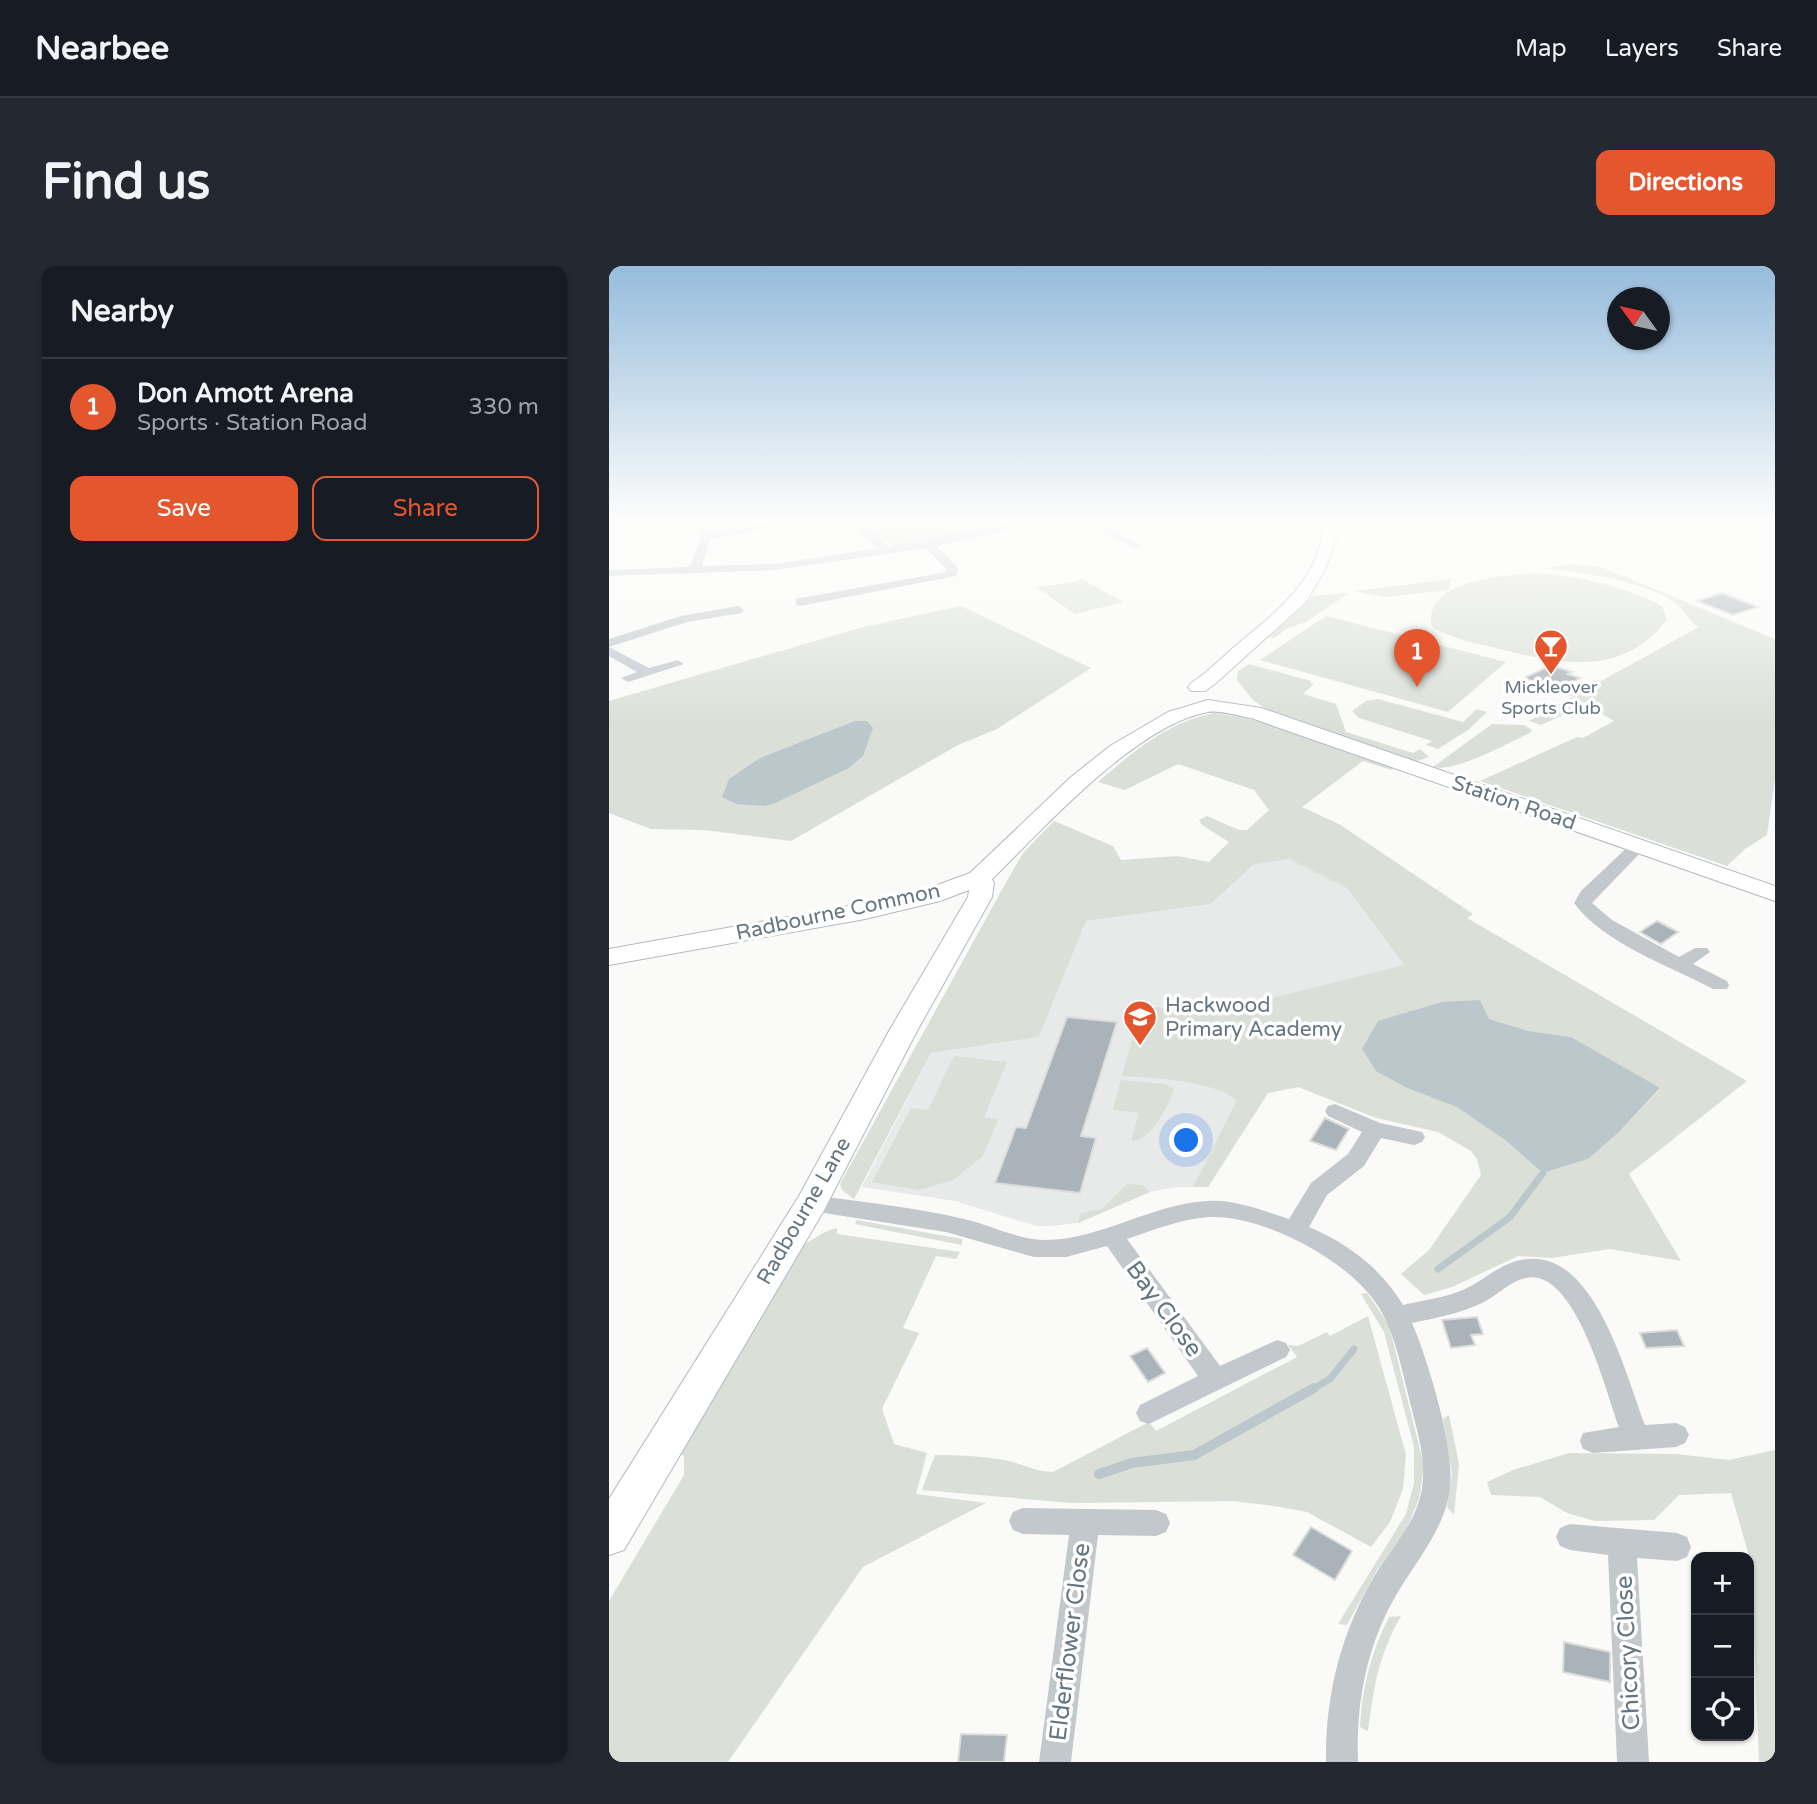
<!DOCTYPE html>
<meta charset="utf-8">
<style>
:root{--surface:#171b24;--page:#242831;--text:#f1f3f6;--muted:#9ea1a6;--line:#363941;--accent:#e4572e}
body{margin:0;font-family:"Varela Round",sans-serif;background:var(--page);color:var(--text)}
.controls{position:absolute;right:21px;bottom:21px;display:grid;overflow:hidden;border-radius:14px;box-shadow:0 2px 5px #0004}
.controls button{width:63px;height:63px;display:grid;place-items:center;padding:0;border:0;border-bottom:2px solid var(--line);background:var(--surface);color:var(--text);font:35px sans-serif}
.compass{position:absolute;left:998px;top:21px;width:63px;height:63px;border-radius:50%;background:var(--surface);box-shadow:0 2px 5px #0004;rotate:303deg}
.you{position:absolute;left:578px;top:875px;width:24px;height:24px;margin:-18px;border:5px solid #fff;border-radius:50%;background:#1a73e8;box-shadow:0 0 0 10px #1a73e833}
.badge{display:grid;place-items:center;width:46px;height:46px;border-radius:50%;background:var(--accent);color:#fff;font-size:23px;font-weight:700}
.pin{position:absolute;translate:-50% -58px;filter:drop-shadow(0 2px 4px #0008)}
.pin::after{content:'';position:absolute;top:37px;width:24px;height:21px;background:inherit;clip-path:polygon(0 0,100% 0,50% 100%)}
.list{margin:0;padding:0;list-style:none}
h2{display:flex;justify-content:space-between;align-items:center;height:91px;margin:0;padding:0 28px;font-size:30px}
h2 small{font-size:23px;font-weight:400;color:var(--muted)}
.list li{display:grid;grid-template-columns:46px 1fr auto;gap:21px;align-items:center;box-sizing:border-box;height:98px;padding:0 28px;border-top:2px solid var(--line)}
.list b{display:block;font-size:26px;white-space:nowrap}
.list p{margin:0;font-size:23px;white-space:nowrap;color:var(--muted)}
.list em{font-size:23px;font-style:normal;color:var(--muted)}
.actions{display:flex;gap:14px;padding:21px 28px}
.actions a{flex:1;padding:16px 0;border:2px solid var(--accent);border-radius:14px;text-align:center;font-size:24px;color:var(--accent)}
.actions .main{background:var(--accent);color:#fff}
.icon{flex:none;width:38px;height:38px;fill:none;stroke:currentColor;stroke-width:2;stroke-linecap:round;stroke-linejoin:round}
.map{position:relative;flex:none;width:1166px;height:1496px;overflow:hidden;border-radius:14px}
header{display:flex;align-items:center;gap:42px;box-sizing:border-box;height:98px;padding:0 35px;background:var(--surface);border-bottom:2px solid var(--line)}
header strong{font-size:33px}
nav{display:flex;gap:38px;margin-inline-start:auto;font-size:24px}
.intro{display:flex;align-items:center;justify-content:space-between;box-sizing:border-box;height:168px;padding:0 42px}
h1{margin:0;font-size:49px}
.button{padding:18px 32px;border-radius:14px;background:var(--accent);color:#fff;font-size:24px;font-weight:700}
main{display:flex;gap:42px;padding:0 42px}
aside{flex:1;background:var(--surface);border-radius:14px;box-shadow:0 2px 5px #0004}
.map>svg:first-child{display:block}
.built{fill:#e8e9e9}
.green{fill:#dadfd7;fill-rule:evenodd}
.water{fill:#bbc7cb}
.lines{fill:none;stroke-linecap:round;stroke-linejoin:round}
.stream-far1{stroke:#bbc7cb;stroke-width:7}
.stream{stroke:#bbc7cb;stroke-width:10}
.building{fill:#aab3b9;stroke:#dcdcda;stroke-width:2}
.secondary-casing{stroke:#b3babf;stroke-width:2}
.street{fill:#c3c8cc;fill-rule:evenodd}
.secondary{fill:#fff;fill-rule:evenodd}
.labels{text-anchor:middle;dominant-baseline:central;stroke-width:7;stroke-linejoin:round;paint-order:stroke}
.far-poi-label{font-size:18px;fill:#657683;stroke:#fff}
.street-label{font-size:21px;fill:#657683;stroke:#fff}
.poi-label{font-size:21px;fill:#657683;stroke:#fff;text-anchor:start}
.near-street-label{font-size:24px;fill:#657683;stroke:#fff}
</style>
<header>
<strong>Nearbee</strong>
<nav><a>Map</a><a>Layers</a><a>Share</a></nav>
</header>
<div class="intro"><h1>Find us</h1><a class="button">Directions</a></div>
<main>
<aside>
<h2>Nearby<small></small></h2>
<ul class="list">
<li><span class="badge">1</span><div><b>Don Amott Arena</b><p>Sports · Station Road</p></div><em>330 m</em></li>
</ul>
<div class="actions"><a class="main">Save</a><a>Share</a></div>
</aside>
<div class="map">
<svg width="1166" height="1496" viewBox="0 0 1166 1496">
<rect width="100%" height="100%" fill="#fafaf8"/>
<path class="built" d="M680 593 738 622 795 699 689 821 659 827 599 921H567L541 926 469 957 442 960H427L346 935 253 921 322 787 430 771 477 655 602 638 644 599Z"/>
<g class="green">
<path d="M252 254H388L389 259 284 281 260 264Z"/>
<path d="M962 298 992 301 1166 373V513L1158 569 1136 583 1118 600 871 515 968 471 974 472 1005 455 959 428 985 414 992 415 1090 361C1079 356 1075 342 1064 335 1034 315 966 304 930 303Z"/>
<path d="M924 307C969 310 1012 319 1053 340L1058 353C1016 410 956 399 895 384 870 378 846 374 823 361 813 314 894 310 924 307Z"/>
<path d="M472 313 515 336 466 348 427 321 465 316Z"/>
<path d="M843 313 839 324 775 331 745 325Z"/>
<path d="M740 327 697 356 679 362 665 372 660 371 696 339 703 330Z"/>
<path d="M352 340 482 402 388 463 349 479 182 575 95 564 42 563 0 547V435L254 361Z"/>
<path d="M717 350 897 396 839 446 651 394Z"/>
<path d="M640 398 702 415 701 417 705 418 694 428 727 438 737 466 804 487 811 483 820 491 803 497 660 445 644 434 628 414 629 405Z"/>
<path d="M963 431 973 440 932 459 920 455Z"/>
<path d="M769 433 854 456 868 443 878 446 859 464 829 483 817 479 823 475 750 452 743 445 757 435Z"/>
<path d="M606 447C667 455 727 481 784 502L782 504 754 495 693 541 730 558 864 648 858 652 1138 815 1020 908 1072 995 1001 983 943 992 909 990 843 1021 815 1029 792 1008 820 984 872 909 868 893 862 885 829 866 767 852 689 821 659 827 599 921H584L628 834C601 814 546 812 513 810L532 740 634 749 643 737 795 699 738 622 680 593 644 599 602 638 477 655 430 771 322 787 245 933 233 924 231 918 395 620 414 587 445 555 504 580 512 594 569 590 600 596 620 576 593 559 590 554 598 550 630 564H638L660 544 645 524 569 498 516 524 489 516C524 486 560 455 606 447ZM880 753 920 765 962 771 1051 823 1009 867 979 893 935 907 896 874 848 840 798 822Z"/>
<path d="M883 458 915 459 923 464 921 467C899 477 846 507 824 501Z"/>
<path d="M345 790 398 796 375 851 389 854 374 890 344 914 310 924 263 916 302 842 319 844Z"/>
<path d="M512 814 555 818 565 823C558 841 543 875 522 875L530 847 504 844Z"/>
<path d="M518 918 533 919 541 926 469 957 472 947 493 943Z"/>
<path d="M248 954 353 973V979L246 958Z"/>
<path d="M228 962V968L351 986 347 993 327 990 294 1062 310 1067 273 1143 285 1178 318 1187 307 1228 377 1237 254 1301 119 1496H0V1335L75 1209V1190L69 1186 188 979C202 978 210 966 228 962Z"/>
<path d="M758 1027 780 1059 815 1200 810 1233 796 1266 768 1304 738 1359 729 1358 797 1248 805 1217V1181L775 1066 752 1028Z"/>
<path d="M759 1050 797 1189 794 1223 781 1256 762 1281 698 1246 666 1240 625 1235 463 1237 313 1224 326 1189C349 1189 372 1190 395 1194 412 1197 426 1206 444 1206L540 1156 547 1165 688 1091 679 1079 689 1080 718 1066 721 1070Z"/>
<path d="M840 1149 850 1198 845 1249 838 1241 843 1209 834 1153Z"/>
<path d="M1166 1184V1496H1150L1142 1297 1122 1227 1070 1229 1045 1254 986 1255 958 1247 931 1231 882 1229 878 1216 904 1204 960 1187 1067 1188 1120 1194Z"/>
<path d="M792 1350C769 1390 765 1421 759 1465L751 1461C753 1422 762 1386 780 1351Z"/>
</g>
<g class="water">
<path d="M246 455H258L264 462 254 490 240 502 164 538 155 540 127 538 113 531 120 513 151 492Z"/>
<path d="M871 734 880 753 920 765 962 771 1051 822 1009 867 979 893 934 907 896 874 848 841 798 822 767 805 753 783 769 755 833 736Z"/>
</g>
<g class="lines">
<g class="stream-far1">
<path d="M829 1003 901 951 934 907"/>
<path d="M702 1124 721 1113 745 1083"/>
</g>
<path class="stream" d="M490 1208 523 1197 585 1189 705 1122"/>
</g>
<g class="building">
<path d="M1113 327 1149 341 1124 349 1088 335Z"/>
<path d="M942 399 963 406 959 408 971 412 948 425 915 412Z"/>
<path d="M1048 655 1069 666 1052 678 1031 666Z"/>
<path d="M458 751 508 756 472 870 487 872 471 927 386 917 407 861 417 862Z"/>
<path d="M716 852 740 863 727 884 701 875Z"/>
<path d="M868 1051 874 1068 862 1069 866 1079 842 1082 833 1054Z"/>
<path d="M1068 1064 1075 1080 1037 1082 1031 1067Z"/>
<path d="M538 1082 556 1107 539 1116 521 1090Z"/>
<path d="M702 1261 743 1285 726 1314 684 1289Z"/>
<path d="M955 1376 1001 1386V1416L954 1406Z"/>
<path d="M352 1468 398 1469 395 1496H349Z"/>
</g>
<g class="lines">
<g class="secondary-casing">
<g id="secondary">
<path d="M714 254H730L728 270 716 304 697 336 607 417 596 425H582L579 421 582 417C598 407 610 394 624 382 664 348 714 314 714 254Z"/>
<path d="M599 434 652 442 1166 620V635L642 452C629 450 611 444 599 446 527 459 434 563 383 613L385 617 383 631 308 765 214 946 15 1284 0 1289V1233L190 930 280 765 359 631 360 624 331 635 256 653 0 699V683L256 637 315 624 361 607 462 511 501 480 559 446Z"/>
</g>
</g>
<g class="street">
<path d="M0 254H10L0 258Z"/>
<path d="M83 254H93L100 266 180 254H208L101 273 93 300 166 298 269 282 248 264 242 254H252L280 281 411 254H428L398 265 328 280 349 302 347 310 191 340 187 339V333L337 306V303L317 282 166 304 0 310V304L81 301 92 270Z"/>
<path d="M473 254H487L533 280 524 282Z"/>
<path d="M129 340 135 344 133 347 78 356 0 381V373L72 350Z"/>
<path d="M0 381 40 402 69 394 75 398 19 416 12 412 28 406 0 390Z"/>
<path d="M1030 574 1036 576 1038 579 1036 582 983 637 1003 654 1070 691 1086 682H1098L1101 686 1084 698 1118 715 1120 719 1118 723H1104C1061 700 994 677 965 637L972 625 1024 576Z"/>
<path d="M726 838 771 857 813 866 816 871 813 876 805 879 772 872 755 900 718 929 700 961C738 977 772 1002 794 1039 814 1034 837 1032 856 1023 875 1014 891 998 912 994 985 978 1017 1110 1036 1159L1067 1157 1076 1161 1080 1169 1076 1177 1067 1181 984 1187 974 1183 971 1175 974 1167 1010 1161C997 1126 966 1001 917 1012 901 1015 889 1029 875 1036 853 1047 827 1052 803 1057 819 1093 846 1184 841 1222 836 1264 806 1296 786 1331 757 1382 747 1438 749 1496H717C716 1430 732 1366 766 1309 783 1281 808 1256 813 1222 818 1190 806 1159 799 1128 792 1100 786 1069 771 1043 742 995 656 949 600 951 571 953 545 964 518 973L611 1100 668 1074 677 1077 681 1084 677 1091 540 1158 531 1155 527 1147 531 1139 589 1110 498 980 457 991H425L337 966 202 945 194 943 191 937 194 931 202 929C253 936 305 941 355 953 382 959 409 974 437 974 494 973 542 938 598 935 625 933 655 945 680 953L702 917 739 888 753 866 719 850 716 845 719 840Z"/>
<path d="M414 1242 547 1244 557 1248 561 1257 557 1266 547 1270 489 1269 462 1496H430L460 1269 414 1268 404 1264 400 1255 404 1246Z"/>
<path d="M961 1258 1068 1267 1078 1271 1082 1281 1078 1291 1068 1295 1028 1292 1040 1496H1008L999 1289 961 1284 951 1280 947 1271 951 1262Z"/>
</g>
<use href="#secondary" class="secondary"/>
</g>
<linearGradient id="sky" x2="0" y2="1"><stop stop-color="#96bcdc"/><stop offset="0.55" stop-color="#fdfdfc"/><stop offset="1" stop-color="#fdfdfc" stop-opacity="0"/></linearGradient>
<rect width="1166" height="464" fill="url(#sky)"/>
<defs>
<g id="bar-pin" transform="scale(1.75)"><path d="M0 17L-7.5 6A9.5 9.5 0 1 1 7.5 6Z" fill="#e4572e" stroke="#fff"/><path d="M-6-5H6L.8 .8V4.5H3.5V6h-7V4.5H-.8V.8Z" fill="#fff"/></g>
<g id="school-pin" transform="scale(1.75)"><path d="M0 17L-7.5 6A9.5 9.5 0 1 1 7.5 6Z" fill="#e4572e" stroke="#fff"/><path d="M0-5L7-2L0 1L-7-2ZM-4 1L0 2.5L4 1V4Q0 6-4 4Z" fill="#fff"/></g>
</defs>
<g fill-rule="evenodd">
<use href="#bar-pin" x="942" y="380"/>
<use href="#school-pin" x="531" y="751"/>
</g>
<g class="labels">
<g class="far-poi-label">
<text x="942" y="421">Mickleover<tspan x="942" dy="21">Sports Club</tspan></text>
</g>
<g class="street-label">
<text transform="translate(905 537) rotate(19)">Station Road</text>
<text transform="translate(229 646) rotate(-12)">Radbourne Common</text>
<text transform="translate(195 945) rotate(-60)">Radbourne Lane</text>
</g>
<g class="poi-label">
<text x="556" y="739">Hackwood<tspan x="556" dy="24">Primary Academy</tspan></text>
</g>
<g class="near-street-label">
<text transform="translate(555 1043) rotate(54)">Bay Close</text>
<text transform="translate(461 1376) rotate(-83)">Elderflower Close</text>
<text transform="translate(1019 1387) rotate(-93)">Chicory Close</text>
</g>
</g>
</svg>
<div class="controls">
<button>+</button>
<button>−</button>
<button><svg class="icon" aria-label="locate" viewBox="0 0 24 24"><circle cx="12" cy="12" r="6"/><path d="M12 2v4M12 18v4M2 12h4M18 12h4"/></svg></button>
</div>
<svg class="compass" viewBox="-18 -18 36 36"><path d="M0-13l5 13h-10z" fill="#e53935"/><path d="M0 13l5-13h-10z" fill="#9ea1a6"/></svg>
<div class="you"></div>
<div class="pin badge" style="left:808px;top:421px">1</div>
</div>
</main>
